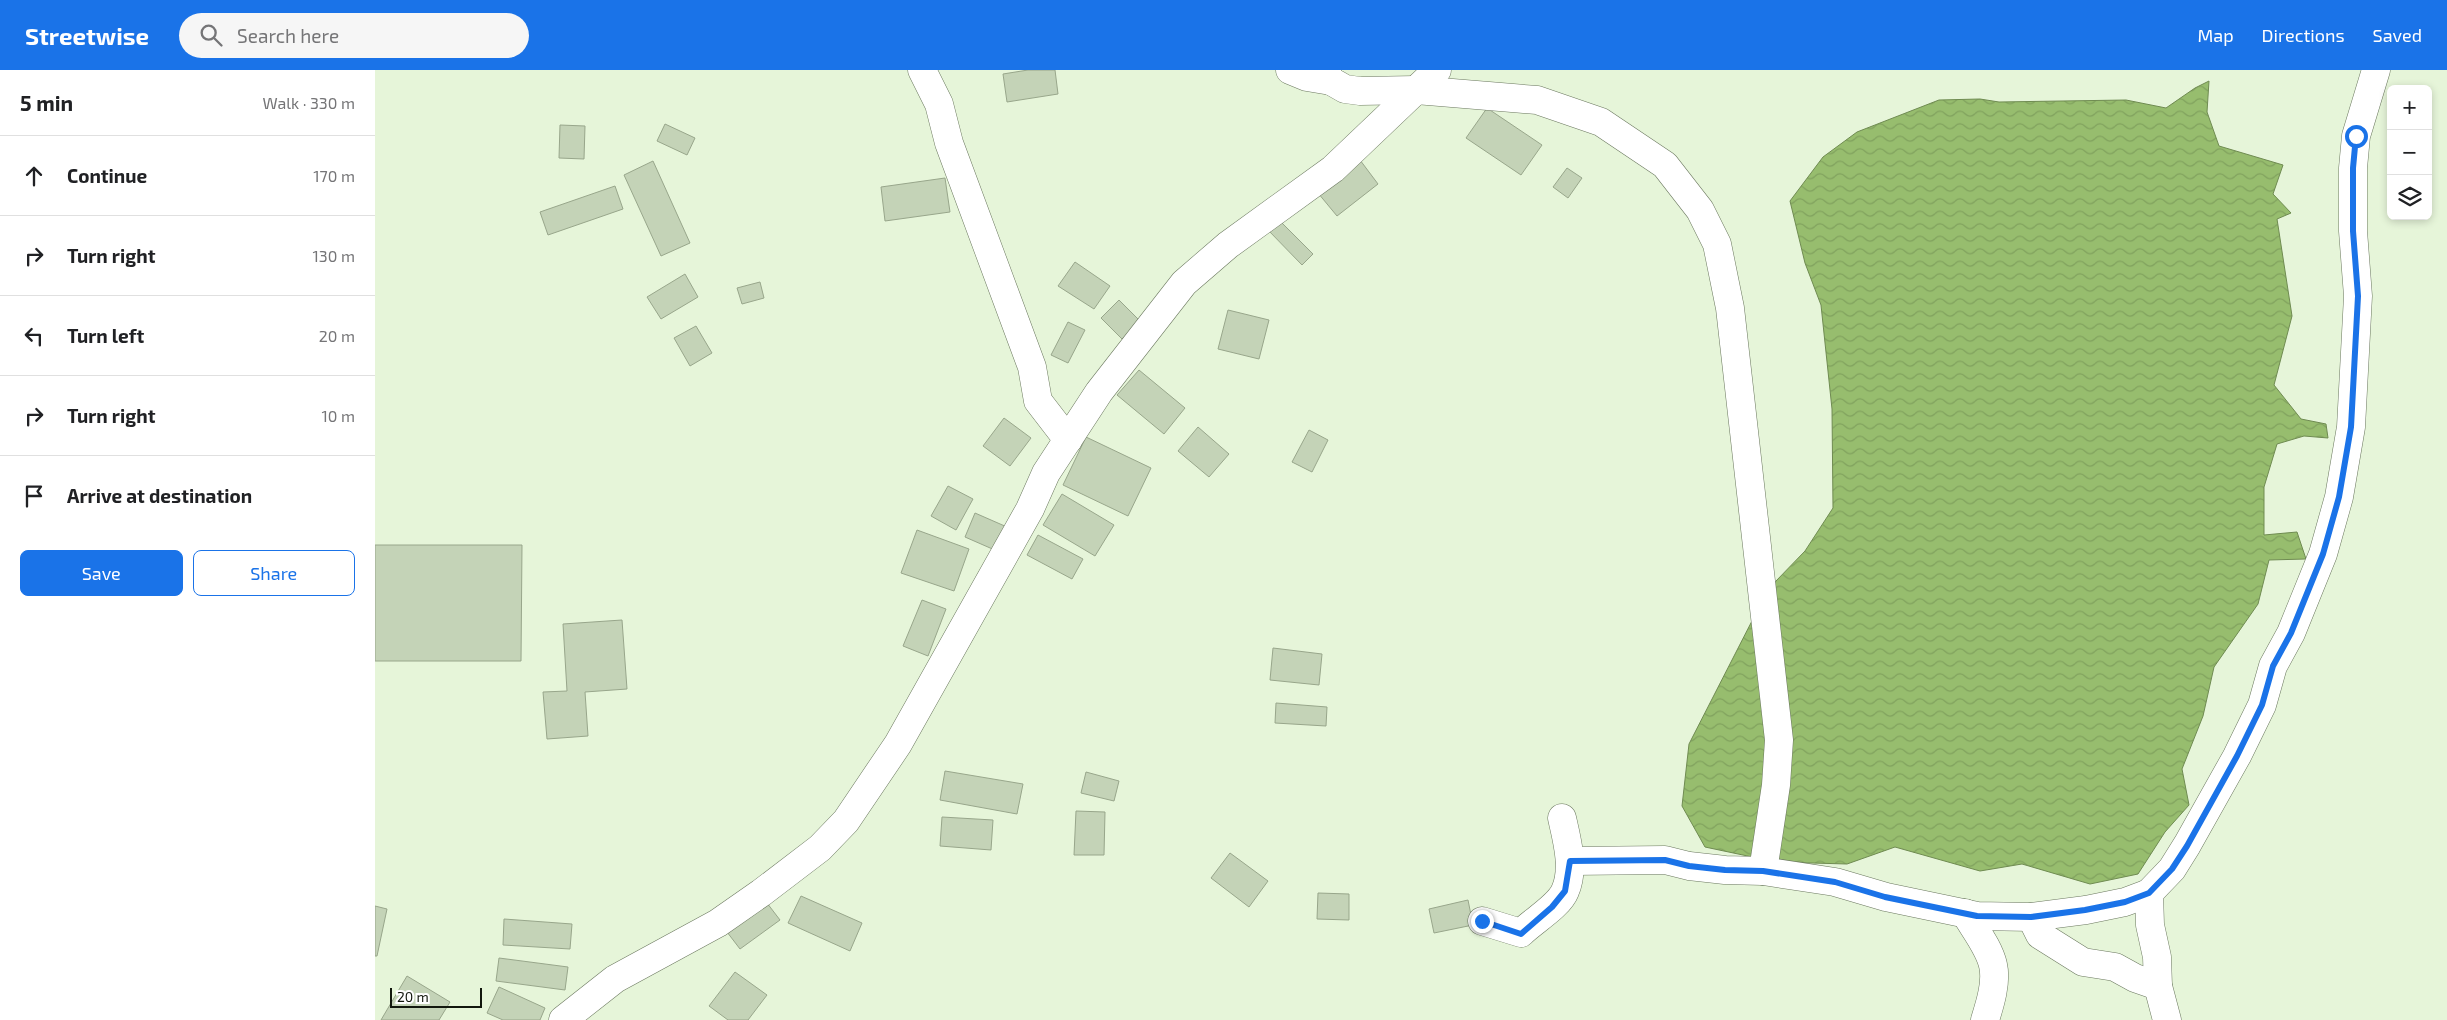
<!DOCTYPE html>
<meta charset="utf-8">
<style>
:root{--surface:#fff;--page:#f6f6f6;--text:#202124;--muted:#757577;--line:#e0e0e0;--accent:#1a73e8}
body{margin:0;font-family:"Exo 2",sans-serif;background:var(--page);color:var(--text)}
.controls{position:absolute;right:15px;top:15px;display:grid;overflow:hidden;border-radius:8px;box-shadow:0 2px 8px #0003}
.controls button{width:45px;height:45px;display:grid;place-items:center;padding:0;border:0;border-bottom:1px solid var(--line);background:var(--surface);color:var(--text);font:25px sans-serif}
.scale{position:absolute;left:15px;bottom:12px;width:92px;box-sizing:border-box;padding-left:5px;border:2px solid #12170d;border-top:0;font-size:14px;line-height:18px;white-space:nowrap;color:#12170d;-webkit-text-stroke:4px #fff;paint-order:stroke}
.stop{position:absolute;width:15px;height:15px;margin:-11px;border:4px solid #1a73e8;border-radius:50%;background:#fff}
.stop.end{background:#1a73e8;border-color:#fff;box-shadow:0 1px 5px #0008}
.list{margin:0;padding:0;list-style:none}
h2{display:flex;justify-content:space-between;align-items:center;height:65px;margin:0;padding:0 20px;font-size:21px}
h2 small{font-size:16px;font-weight:400;color:var(--muted)}
.list li{display:grid;grid-template-columns:32px 1fr auto;gap:15px;align-items:center;box-sizing:border-box;height:80px;padding:0 20px;border-top:1px solid var(--line)}
.list b{display:block;font-size:19px;white-space:nowrap}
.list em{font-size:16px;font-style:normal;color:var(--muted)}
.actions{display:flex;gap:10px;padding:15px 20px}
.actions a{flex:1;padding:11px 0;border:1px solid var(--accent);border-radius:8px;text-align:center;font-size:18px;color:var(--accent)}
.actions .main{background:var(--accent);color:#fff}
.icon{flex:none;width:28px;height:28px;fill:none;stroke:currentColor;stroke-width:2;stroke-linecap:round;stroke-linejoin:round}
.map{position:relative;flex:none;width:2072px;height:950px;overflow:hidden}
header{display:flex;align-items:center;gap:30px;box-sizing:border-box;height:70px;padding:0 25px;background:var(--accent);color:#fff}
header strong{font-size:24px}
nav{display:flex;gap:28px;margin-inline-start:auto;font-size:18px}
.search{width:350px;height:45px;background:var(--page);display:flex;align-items:center;gap:12px;box-sizing:border-box;padding:0 18px;border-radius:28px;color:var(--muted);font-size:19px}
main{display:flex}
aside{flex:1;background:var(--surface)}
.map>svg:first-child{display:block}
.water{fill:url(#water-waves);stroke:#6f8b51}
.building{fill:#c4d3b7;stroke:#98a68b}
.lines{fill:none;stroke-linecap:round;stroke-linejoin:round}
.minor-casing{stroke:#6b785f;stroke-width:29}
.minor{stroke:#fff;stroke-width:28}
.route{stroke:#1a73e8;stroke-width:6}
</style>
<header>
<strong>Streetwise</strong>
<div class="search"><svg class="icon" aria-label="search" viewBox="0 0 24 24"><circle cx="10" cy="10" r="6"/><path d="M15 15l6 6"/></svg>Search here</div>
<nav><a>Map</a><a>Directions</a><a>Saved</a></nav>
</header>
<main>
<aside>
<h2>5 min<small>Walk · 330 m</small></h2>
<ul class="list">
<li><svg class="icon" aria-label="ahead" viewBox="0 0 24 24"><path d="M12 20V5M6 11l6-6 6 6"/></svg><div><b>Continue</b></div><em>170 m</em></li>
<li><svg class="icon" aria-label="right" viewBox="0 0 24 24"><path d="M7 20v-9h11M14 6l5 5-5 5"/></svg><div><b>Turn right</b></div><em>130 m</em></li>
<li><svg class="icon" aria-label="left" viewBox="0 0 24 24"><path d="M17 20v-9H6M10 6l-5 5 5 5"/></svg><div><b>Turn left</b></div><em>20 m</em></li>
<li><svg class="icon" aria-label="right" viewBox="0 0 24 24"><path d="M7 20v-9h11M14 6l5 5-5 5"/></svg><div><b>Turn right</b></div><em>10 m</em></li>
<li><svg class="icon" aria-label="arrive" viewBox="0 0 24 24"><path d="M6 21V4h12l-3 4 3 4H6"/></svg><div><b>Arrive at destination</b></div></li>
</ul>
<div class="actions"><a class="main">Save</a><a>Share</a></div>
</aside>
<div class="map">
<svg width="2072" height="950" viewBox="0 0 2072 950">
<defs>
<pattern id="water-waves" width="16" height="10" patternUnits="userSpaceOnUse" patternTransform="scale(1.25)"><rect width="16" height="10" fill="#97bd6e"/><path d="M0 5q4-4 8 0t8 0" fill="none" stroke="#81a25e"/></pattern>
</defs>
<rect width="100%" height="100%" fill="#e6f5d9"/>
<path class="water" d="M1834 11 1832 42 1844 76 1908 95 1898 124 1916 143 1902 149 1917 246 1899 315 1926 349 1951 354 1953 368 1929 366 1902 374 1889 417V465L1922 462 1931 489 1894 490 1883 534 1839 597 1828 646 1807 699 1814 735 1790 762 1763 804 1715 814 1647 794 1605 801 1520 777 1472 794 1401 792 1330 777 1307 736 1314 674 1379 547 1401 511 1430 481 1458 438 1457 339 1446 235 1430 193 1415 131 1448 87 1482 62 1564 30 1605 29 1624 32 1751 30 1791 38 1820 18Z"/>
<g class="building">
<path d="M653 0H680L683 24 632 32 628 4Z"/>
<path d="M1112 38 1167 75 1146 105 1091 68Z"/>
<path d="M290 54 320 68 312 85 282 71Z"/>
<path d="M185 55 210 56 209 89 184 88Z"/>
<path d="M985 90 1003 114 962 146 943 123Z"/>
<path d="M278 91 315 173 286 186 249 105Z"/>
<path d="M1192 98 1207 108 1193 128 1178 117Z"/>
<path d="M570 108 575 142 510 151 506 117Z"/>
<path d="M240 116 248 139 173 165 165 142Z"/>
<path d="M904 150 938 184 927 195 893 160Z"/>
<path d="M700 192 735 216 719 239 683 216Z"/>
<path d="M310 204 323 227 286 249 272 227Z"/>
<path d="M385 212 389 228 367 234 362 218Z"/>
<path d="M744 230 765 251 747 269 726 248Z"/>
<path d="M853 240 894 250 884 289 843 279Z"/>
<path d="M693 252 710 260 693 293 676 285Z"/>
<path d="M321 256 337 283 315 296 299 268Z"/>
<path d="M764 300 810 338 789 364 742 325Z"/>
<path d="M629 348 656 368 635 396 608 376Z"/>
<path d="M823 357 854 384 834 407 803 381Z"/>
<path d="M934 360 953 370 937 402 917 392Z"/>
<path d="M711 367 776 398 753 446 688 415Z"/>
<path d="M573 416 598 429 581 460 556 446Z"/>
<path d="M687 424 739 455 720 486 668 455Z"/>
<path d="M600 443 632 457 622 481 590 467Z"/>
<path d="M542 460 594 479 579 521 526 503Z"/>
<path d="M663 465 708 489 697 509 652 485Z"/>
<path d="M0 475H147L146 591H0Z"/>
<path d="M547 530 571 539 553 586 528 576Z"/>
<path d="M247 550 252 619 210 622 213 666 172 669 168 622 192 621 188 554Z"/>
<path d="M898 578 947 584 944 615 895 610Z"/>
<path d="M901 633 952 637 951 656 900 653Z"/>
<path d="M570 701 648 714 642 744 565 730Z"/>
<path d="M711 702 744 711 739 731 706 723Z"/>
<path d="M701 741 730 742 729 785H699Z"/>
<path d="M567 747 618 750 616 780 565 776Z"/>
<path d="M855 783 893 811 874 837 836 808Z"/>
<path d="M943 823 974 824V850L942 849Z"/>
<path d="M426 826 487 853 475 881 413 853Z"/>
<path d="M1093 830 1098 855 1059 863 1054 839Z"/>
<path d="M392 833 405 850 365 879 352 862Z"/>
<path d="M0 836 12 839 2 886H0Z"/>
<path d="M129 849 197 854 195 879 128 875Z"/>
<path d="M124 888 193 897 190 920 121 911Z"/>
<path d="M360 902 392 925 373 950H353L334 936Z"/>
<path d="M32 906 75 932 64 950H6Z"/>
<path d="M124 917 170 938 165 950H128L112 943Z"/>
</g>
<g class="lines">
<g class="minor-casing">
<g id="minor">
<path d="M547 0 564 34 574 73 657 297 663 331 693 370"/>
<path d="M915 0 932 7 956 11"/>
<path d="M950 0 956 11 970 19 985 21 1041 20 1162 30 1226 52 1290 95 1325 140 1342 174 1355 238 1404 670 1401 715 1388 801"/>
<path d="M1195 791 1290 790 1314 796 1350 800 1388 801 1460 812 1511 827 1602 846 1656 847 1711 840 1750 832 1774 823"/>
<path d="M1590 843C1599 859 1614 877 1618 895 1622 912 1615 934 1610 950"/>
<path d="M1656 847 1665 865 1708 892 1740 897 1760 908 1783 916"/>
<path d="M1107 851 1146 863C1158 851 1184 836 1190 821 1200 799 1192 770 1187 748"/>
<path d="M188 950 240 909 343 853 386 823 445 778 471 751 523 674 655 439 671 403 724 322 809 213 853 175 958 99 1062 0"/>
<path d="M1792 950 1783 916 1782 887 1775 855 1774 823 1797 799 1812 775 1862 686 1887 635 1898 596 1916 563 1948 484 1964 427 1976 357 1983 226 1978 161V98L1981 66 2001 0"/>
</g>
</g>
<use href="#minor" class="minor"/>
</g>
<g class="lines">
<path class="route" d="M1107 851 1146 864 1177 837 1190 821 1195 791 1290 790 1314 796 1350 800 1388 801 1460 812 1510 827 1602 846 1656 847 1710 840 1750 832 1774 823 1797 799 1812 776 1862 686 1887 635 1898 596 1916 563 1948 484 1964 427 1976 357 1983 226 1978 161V98L1981 66"/>
</g>
</svg>
<div class="controls">
<button>+</button>
<button>−</button>
<button><svg class="icon" aria-label="layers" viewBox="0 0 24 24"><path d="M12 4l9 5-9 5-9-5zM3 14l9 5 9-5"/></svg></button>
</div>
<div class="scale">20 m</div>
<div class="stop" style="left:1981px;top:66px"></div>
<div class="stop end" style="left:1107px;top:851px"></div>
</div>
</main>
